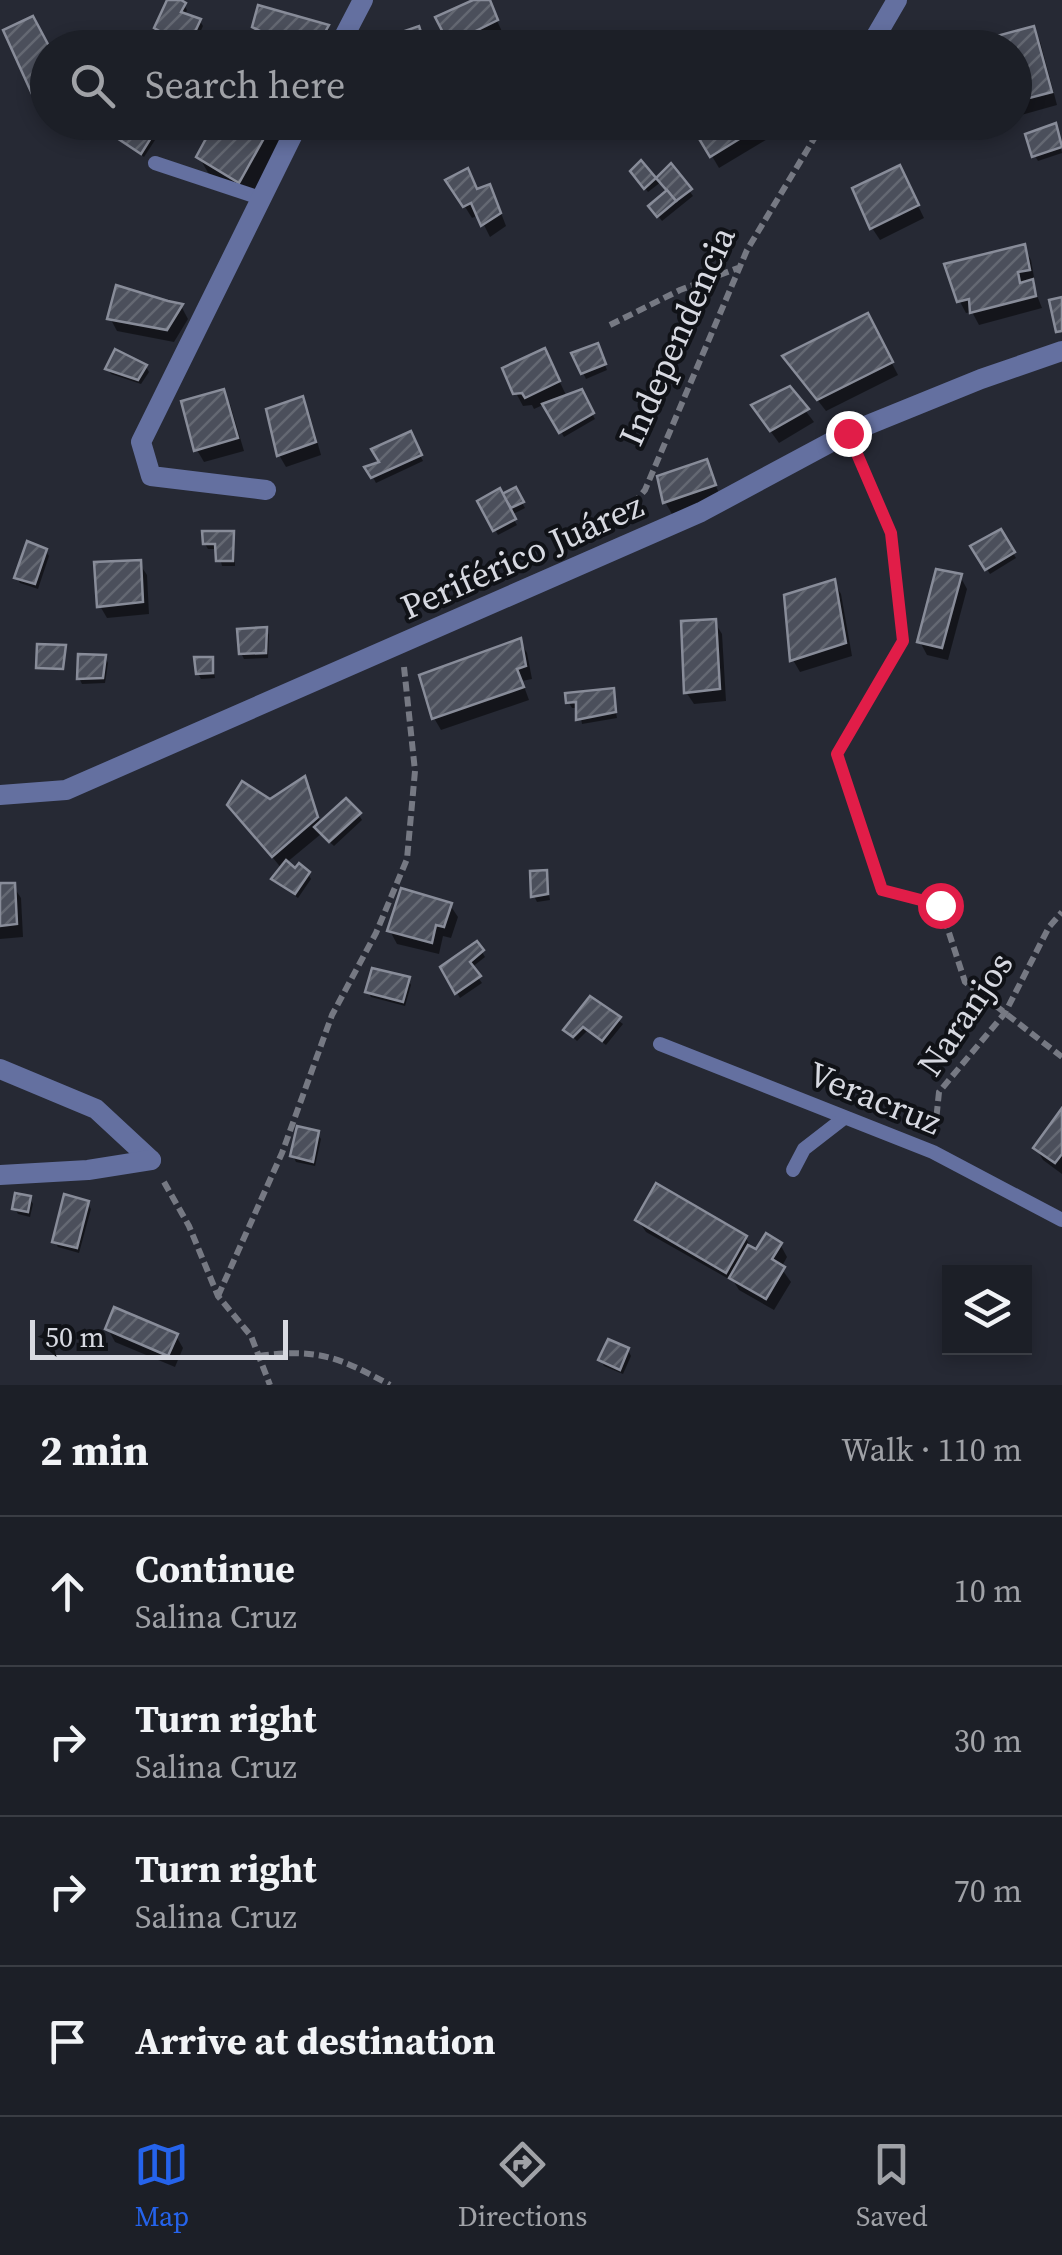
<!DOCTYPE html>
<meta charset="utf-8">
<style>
:root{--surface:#1c1f27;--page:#25272f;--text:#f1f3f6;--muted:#a0a2a7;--line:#3a3d44;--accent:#2563eb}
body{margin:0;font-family:"Source Serif 4",serif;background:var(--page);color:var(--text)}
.controls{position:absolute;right:30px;bottom:30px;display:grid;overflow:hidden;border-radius:0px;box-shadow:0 5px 15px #0003}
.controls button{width:90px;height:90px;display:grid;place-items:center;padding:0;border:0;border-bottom:2px solid var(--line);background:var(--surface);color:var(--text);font:50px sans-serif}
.scale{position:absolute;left:30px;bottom:25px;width:258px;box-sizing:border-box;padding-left:10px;border:5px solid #d7d9e1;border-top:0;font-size:28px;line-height:35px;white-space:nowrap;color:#d7d9e1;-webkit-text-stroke:8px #101217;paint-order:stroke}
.stop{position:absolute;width:30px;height:30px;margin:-22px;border:8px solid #e11d48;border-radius:50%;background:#fff}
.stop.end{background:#e11d48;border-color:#fff;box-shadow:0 2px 10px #0008}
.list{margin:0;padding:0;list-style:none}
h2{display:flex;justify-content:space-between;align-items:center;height:130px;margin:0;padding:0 40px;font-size:42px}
h2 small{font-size:32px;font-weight:400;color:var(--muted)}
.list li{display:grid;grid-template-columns:65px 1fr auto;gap:30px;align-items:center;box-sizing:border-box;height:150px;padding:0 40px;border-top:2px solid var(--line)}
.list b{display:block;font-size:38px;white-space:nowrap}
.list p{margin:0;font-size:32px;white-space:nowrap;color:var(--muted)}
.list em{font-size:32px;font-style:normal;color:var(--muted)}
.icon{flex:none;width:55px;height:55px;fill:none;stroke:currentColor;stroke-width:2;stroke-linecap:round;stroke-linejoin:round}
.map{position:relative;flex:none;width:1062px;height:1385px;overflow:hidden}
.search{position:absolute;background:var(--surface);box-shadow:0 5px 15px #0003;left:30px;right:30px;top:30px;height:110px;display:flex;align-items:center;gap:25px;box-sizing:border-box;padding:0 35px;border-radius:55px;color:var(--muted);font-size:38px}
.sheet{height:730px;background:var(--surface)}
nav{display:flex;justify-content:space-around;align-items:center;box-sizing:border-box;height:140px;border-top:2px solid var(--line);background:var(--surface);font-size:28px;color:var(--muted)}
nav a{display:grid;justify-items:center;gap:5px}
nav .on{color:var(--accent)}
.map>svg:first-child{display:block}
.shadow{fill:#0007}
.building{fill:url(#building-hatch);stroke:#888c99;stroke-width:2.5}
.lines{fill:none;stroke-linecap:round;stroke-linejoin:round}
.path{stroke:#767983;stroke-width:6;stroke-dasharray:10 5;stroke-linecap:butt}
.lane{stroke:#6470a0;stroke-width:14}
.street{stroke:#6470a0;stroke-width:20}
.route{stroke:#e11d48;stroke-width:12}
.labels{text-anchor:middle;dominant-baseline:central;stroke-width:8;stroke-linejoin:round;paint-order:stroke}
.street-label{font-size:35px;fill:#d7d9e1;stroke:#101217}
</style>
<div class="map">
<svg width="1062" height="1385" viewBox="0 0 1062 1385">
<defs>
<pattern id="building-hatch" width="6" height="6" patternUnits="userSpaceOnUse" patternTransform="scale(2.5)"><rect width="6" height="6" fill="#4b4f5b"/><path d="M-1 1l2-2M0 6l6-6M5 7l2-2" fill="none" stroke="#646872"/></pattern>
</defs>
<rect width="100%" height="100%" fill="#262934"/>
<g class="shadow">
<path d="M170 0 184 5 187 10 185 16 200 21 203 26 193 48H185L160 34 156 28Z"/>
<path d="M479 0H488L503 34 475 48H453L438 18Z"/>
<path d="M255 27H327L334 39 330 48H259L257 44 261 38Z"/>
<path d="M1032 28 1040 41 1057 105 1014 117V48H964Z"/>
<path d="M48 48V102L42 105 34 93Z"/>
<path d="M207 122H296L250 201 210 176 199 157 211 129Z"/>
<path d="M692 122H794V123L719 168Z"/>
<path d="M1055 126 1062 153 1038 161 1035 156Z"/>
<path d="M154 132 157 137 144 157 114 134Z"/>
<path d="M641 163 656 181 671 166 693 196 662 221 655 212 669 191 661 182 648 192 636 177Z"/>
<path d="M449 181 496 200 506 226 490 237 479 215 472 218Z"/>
<path d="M906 181 924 218 880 240 872 228Z"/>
<path d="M1024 247 1031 260 1035 283H1032L1042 308 979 325 972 312 966 313 959 300Z"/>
<path d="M181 306 188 319 174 342 117 331 110 318Z"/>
<path d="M874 329 898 375 826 411 785 358Z"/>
<path d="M600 352 607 370 586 379 574 354Z"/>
<path d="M551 364 567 397 580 392 595 419 564 437 545 404 534 409 532 405 523 406 516 393Z"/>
<path d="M146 367 149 372 141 384 111 374 108 369Z"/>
<path d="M789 389 814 422 779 443 761 418Z"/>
<path d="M223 392 230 404 244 451 204 462 197 450Z"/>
<path d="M302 399 309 412 321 455 286 467 279 455Z"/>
<path d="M410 435 423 461 376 483 368 468 383 463Z"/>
<path d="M706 462 721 498 672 514 665 502Z"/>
<path d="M515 490 525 508 511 515 517 525 498 535 480 502Z"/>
<path d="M1000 532 1016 558 990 574 973 547Z"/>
<path d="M232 534 235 539V566H222L218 549H208L205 544Z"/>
<path d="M46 551 49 556 38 589 20 583 17 578Z"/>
<path d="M139 563 147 575 149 614 107 618 100 606Z"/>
<path d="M960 576 967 589 948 660 927 655 920 642Z"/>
<path d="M834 582 841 594 852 656 800 672 793 660Z"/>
<path d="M714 621 722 634 726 701 694 704 686 692Z"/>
<path d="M266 629 269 635 268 658 244 659 241 653Z"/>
<path d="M520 641 527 653 532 679 522 681 529 700 441 730 434 718Z"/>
<path d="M105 657 108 663 105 683 82 684 79 678Z"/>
<path d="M212 659 215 678 201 679 198 673Z"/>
<path d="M612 691 617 718 582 724 579 708H572L569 703Z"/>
<path d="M305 779 321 824 359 815 362 820 334 846 321 834 286 863 295 871 308 873 311 879 298 898 278 884 274 879 282 869 230 805 270 802Z"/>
<path d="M545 872 550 900 537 902 534 896Z"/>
<path d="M0 886H13L21 898 23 937 0 939Z"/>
<path d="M450 905 458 917 451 938 443 936 439 954 397 944 390 931Z"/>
<path d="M477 944 485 957 471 968 482 983 460 998 443 968Z"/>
<path d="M408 979 411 985 405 1006 371 997 368 991Z"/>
<path d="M590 999 623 1024 606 1045 587 1031 577 1041 566 1030Z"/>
<path d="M1062 1112V1174L1043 1160 1036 1148Z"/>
<path d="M317 1134 321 1139 315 1166 296 1162 293 1156Z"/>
<path d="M29 1198 33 1204 30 1217 18 1214 15 1209Z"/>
<path d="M87 1203 91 1209 79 1253 58 1247 54 1241Z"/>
<path d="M638 1220 746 1238 752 1250 780 1244 787 1257 781 1268 791 1282 774 1310 739 1290 734 1282 646 1232Z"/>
<path d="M108 1329 176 1336 183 1348 175 1367 115 1342Z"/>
<path d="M628 1350 631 1356 623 1374 604 1366 601 1360Z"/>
</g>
<g class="building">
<path d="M167 0H181L186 3 181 12 201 19 188 47 154 28Z"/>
<path d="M473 0H490L498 20 449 44 435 17Z"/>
<path d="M258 5 329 25 316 48H261L254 44 262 32 252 27Z"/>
<path d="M33 16 50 48H48V86L32 94 3 30Z"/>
<path d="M419 26 426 48H393L390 36Z"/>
<path d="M1034 26 1052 92 1014 102V48L960 46Z"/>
<path d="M118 122H143L156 130 141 154 111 134Z"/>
<path d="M215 122H273L239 183 196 157Z"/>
<path d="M689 122H767L710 157Z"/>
<path d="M1056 123 1062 147 1032 157 1025 134Z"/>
<path d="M641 160 656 178 644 189 630 171Z"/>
<path d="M671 163 692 189 676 201 656 178Z"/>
<path d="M900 165 919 205 870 229 852 188Z"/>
<path d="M468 168 477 189 490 184 501 213 481 226 471 203 463 207 445 180Z"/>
<path d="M667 190 676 201 657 217 648 206Z"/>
<path d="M1025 244 1030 270 1018 272 1020 283 1033 279 1036 296 970 313 969 299 957 302 944 264Z"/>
<path d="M116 285 168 301 183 304 167 330 107 319Z"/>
<path d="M1062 297V331L1056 332 1049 300Z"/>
<path d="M868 313 893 362 817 400 782 356Z"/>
<path d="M598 343 606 364 581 374 571 353Z"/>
<path d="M545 348 560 381 525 398 522 393 513 394 502 368Z"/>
<path d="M115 349 147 365 138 380 105 369Z"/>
<path d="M790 386 809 409 770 431 751 405Z"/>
<path d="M224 389 238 438 194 451 181 401Z"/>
<path d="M582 389 594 413 559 433 542 404Z"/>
<path d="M303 396 316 442 277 456 266 409Z"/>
<path d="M411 431 422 455 371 478 364 467 379 462 371 449Z"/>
<path d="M707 459 716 485 663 503 657 476Z"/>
<path d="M516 487 524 502 511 508 502 494Z"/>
<path d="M500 488 516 519 493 531 477 501Z"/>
<path d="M1001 529 1015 552 985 570 970 546Z"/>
<path d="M202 531H234L233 561H216L215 544H203Z"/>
<path d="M27 541 47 549 35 584 14 578Z"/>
<path d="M141 560 143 602 97 607 94 562Z"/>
<path d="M936 569 962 574 942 648 917 642Z"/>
<path d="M835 579 846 643 790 661 784 595Z"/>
<path d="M716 619 720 689 684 693 681 621Z"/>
<path d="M267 627 266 653 239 654 237 629Z"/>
<path d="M521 638 526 666 517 669 524 687 432 719 419 675Z"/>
<path d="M37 644 66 645 63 669 36 668Z"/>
<path d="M78 654 106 655 103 678 77 679Z"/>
<path d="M194 657H213V673L196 674Z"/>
<path d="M614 688 616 712 576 720V702L566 703 565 693Z"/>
<path d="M305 776 318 817 272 857 227 805 242 781 270 799Z"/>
<path d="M346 798 361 813 329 842 314 827Z"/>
<path d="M286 860 295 868 299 863 310 872 295 894 271 879Z"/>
<path d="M547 870 548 894 531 897 530 871Z"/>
<path d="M0 883H15L17 924 0 926Z"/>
<path d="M401 888 452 903 444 927 436 925 432 943 387 931Z"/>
<path d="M477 941 484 950 470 962 481 976 455 994 440 967Z"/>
<path d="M372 968 410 977 403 1002 365 992Z"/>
<path d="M590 996 621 1017 602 1041 583 1027 573 1037 563 1030Z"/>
<path d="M1062 1108V1154L1055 1163 1033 1148Z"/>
<path d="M297 1126 319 1131 313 1162 290 1156Z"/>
<path d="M656 1183 747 1236 726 1273 635 1220Z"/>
<path d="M15 1193 31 1196 28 1212 12 1209Z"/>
<path d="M64 1194 89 1201 77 1248 52 1242Z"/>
<path d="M766 1233 782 1243 772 1259 785 1267 766 1299 729 1278 748 1245 756 1249Z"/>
<path d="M114 1307 178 1334 168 1356 105 1329Z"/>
<path d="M608 1339 629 1348 620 1370 598 1360Z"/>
</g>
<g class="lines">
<g class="path">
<path d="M610 325 680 290 738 268"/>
<path d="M859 457 891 533 903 641 837 754 882 891 940 905 965 982 1062 1057"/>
<path d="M623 516 645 490 747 250 824 122"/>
<path d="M935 1131 939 1092 1005 1013 1049 927 1062 912"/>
<path d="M164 1182 189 1226 218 1296 251 1336 270 1385"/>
<path d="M218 1296 282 1153 332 1015 376 933 407 859 415 771 404 667"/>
<path d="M259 1356C317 1348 339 1357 390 1385"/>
</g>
<g class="lane">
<path d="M155 163 260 198"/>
<path d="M660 1044 933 1152 1062 1220"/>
<path d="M793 1170 804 1149 844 1118"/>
</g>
<g class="street">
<path d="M338 48 363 0"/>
<path d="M869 48 897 0"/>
<path d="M266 490 151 476 141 442 299 122"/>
<path d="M0 795 66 790 701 512 848 433 981 379 1062 351"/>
<path d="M0 1069 96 1109 151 1160"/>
<path d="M0 1175 88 1170 151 1160"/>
</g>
</g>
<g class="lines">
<path class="route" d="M848 433 891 533 903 641 837 754 882 890 940 905"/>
</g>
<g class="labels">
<g class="street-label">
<text transform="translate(677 336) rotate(-66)">Independencia</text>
<text transform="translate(522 556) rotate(-24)">Periférico Juárez</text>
<text transform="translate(965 1014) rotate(-56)">Naranjos</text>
<text transform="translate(875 1098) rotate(22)">Veracruz</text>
</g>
</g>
</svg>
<div class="controls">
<button><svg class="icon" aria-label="layers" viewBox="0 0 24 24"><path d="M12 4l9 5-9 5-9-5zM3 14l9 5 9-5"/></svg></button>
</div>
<div class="scale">50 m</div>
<div class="stop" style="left:940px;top:905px"></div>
<div class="stop end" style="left:848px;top:433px"></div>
<div class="search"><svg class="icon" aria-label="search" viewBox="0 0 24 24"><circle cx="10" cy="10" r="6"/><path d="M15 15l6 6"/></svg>Search here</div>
</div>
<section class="sheet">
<h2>2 min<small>Walk · 110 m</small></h2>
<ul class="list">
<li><svg class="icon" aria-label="ahead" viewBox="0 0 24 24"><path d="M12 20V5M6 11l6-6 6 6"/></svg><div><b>Continue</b><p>Salina Cruz</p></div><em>10 m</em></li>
<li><svg class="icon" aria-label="right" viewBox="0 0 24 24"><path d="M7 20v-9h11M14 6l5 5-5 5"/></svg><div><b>Turn right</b><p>Salina Cruz</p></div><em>30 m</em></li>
<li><svg class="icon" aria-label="right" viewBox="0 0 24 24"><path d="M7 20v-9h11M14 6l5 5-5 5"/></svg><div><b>Turn right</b><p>Salina Cruz</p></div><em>70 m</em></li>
<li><svg class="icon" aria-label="arrive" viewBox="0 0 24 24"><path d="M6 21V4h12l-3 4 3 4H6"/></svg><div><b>Arrive at destination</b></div></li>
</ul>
</section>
<nav>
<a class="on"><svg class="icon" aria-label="map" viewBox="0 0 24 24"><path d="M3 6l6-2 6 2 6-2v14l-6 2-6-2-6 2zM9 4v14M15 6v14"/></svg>Map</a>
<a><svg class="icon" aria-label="directions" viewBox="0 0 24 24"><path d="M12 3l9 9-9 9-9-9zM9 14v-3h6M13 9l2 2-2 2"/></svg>Directions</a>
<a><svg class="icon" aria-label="saved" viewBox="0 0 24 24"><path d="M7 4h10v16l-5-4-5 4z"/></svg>Saved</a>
</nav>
